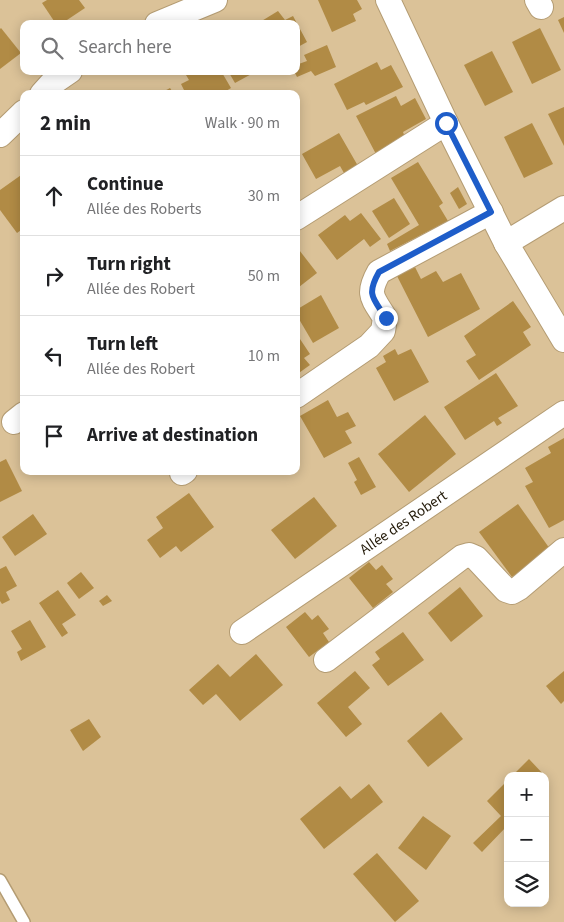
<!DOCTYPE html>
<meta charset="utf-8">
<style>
:root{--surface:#fff;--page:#f2f2f2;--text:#202124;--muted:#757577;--line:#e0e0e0}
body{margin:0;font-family:"Source Sans 3",sans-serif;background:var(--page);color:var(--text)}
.controls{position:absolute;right:15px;bottom:15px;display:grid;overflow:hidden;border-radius:10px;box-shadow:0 2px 12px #0003}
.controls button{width:45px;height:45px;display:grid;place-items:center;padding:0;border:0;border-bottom:1px solid var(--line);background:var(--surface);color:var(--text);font:25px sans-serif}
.stop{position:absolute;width:15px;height:15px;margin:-11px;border:4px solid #1e5dc9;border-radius:50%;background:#fff}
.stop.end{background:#1e5dc9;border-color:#fff;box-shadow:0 1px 5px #0008}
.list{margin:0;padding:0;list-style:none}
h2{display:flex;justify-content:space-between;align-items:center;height:65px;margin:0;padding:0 20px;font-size:21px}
h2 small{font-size:16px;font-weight:400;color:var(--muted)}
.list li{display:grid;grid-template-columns:32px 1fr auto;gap:15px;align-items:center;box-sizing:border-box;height:80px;padding:0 20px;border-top:1px solid var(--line)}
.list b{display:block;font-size:19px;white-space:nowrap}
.list p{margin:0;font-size:16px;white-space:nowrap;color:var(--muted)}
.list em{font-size:16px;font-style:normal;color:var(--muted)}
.icon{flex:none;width:28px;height:28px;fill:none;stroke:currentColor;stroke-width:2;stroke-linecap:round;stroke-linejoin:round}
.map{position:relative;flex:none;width:564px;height:922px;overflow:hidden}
.search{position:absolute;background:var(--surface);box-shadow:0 2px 12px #0003;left:20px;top:20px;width:280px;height:55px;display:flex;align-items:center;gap:12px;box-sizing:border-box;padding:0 18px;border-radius:10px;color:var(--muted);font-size:19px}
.panel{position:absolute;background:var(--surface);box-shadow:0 2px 12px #0003;left:20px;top:90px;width:280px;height:385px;border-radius:10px}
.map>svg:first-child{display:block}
.building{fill:#b18b45}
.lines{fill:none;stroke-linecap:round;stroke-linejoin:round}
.lane-casing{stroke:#b49c73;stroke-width:14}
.street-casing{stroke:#b49c73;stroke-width:26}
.lane{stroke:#fff;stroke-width:11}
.street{stroke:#fff;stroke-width:24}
.route{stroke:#1e5dc9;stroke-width:6}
.labels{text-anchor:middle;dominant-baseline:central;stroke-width:4;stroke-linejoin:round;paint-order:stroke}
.street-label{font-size:15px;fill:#231a09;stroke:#f1e5d0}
</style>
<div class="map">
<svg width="564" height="922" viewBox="0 0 564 922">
<rect width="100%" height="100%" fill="#dbc298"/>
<g class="building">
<path d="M47 0H79L85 8 61 24H56L42 3Z"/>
<path d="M318 0H357L362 9 353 14 356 21 332 32Z"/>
<path d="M278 11 285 20 293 16 307 42 296 48V24H261L260 22Z"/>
<path d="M564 17V33L558 20Z"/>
<path d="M1 28 21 53 0 69V29Z"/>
<path d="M540 28 561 70 532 84 512 42Z"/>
<path d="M327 45 336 67 315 76 311 71 297 77 294 71H296V65L307 61 304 55Z"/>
<path d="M492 51 513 92 485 106 464 65Z"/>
<path d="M377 62 381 70 391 65 403 87 366 105 364 102 347 110 334 84Z"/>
<path d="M192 71H221L231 88 221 94H186L181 84 189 80 186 75Z"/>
<path d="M228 71H257L235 83Z"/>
<path d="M170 88 174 94H159Z"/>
<path d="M396 96 401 106 415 98 426 119 403 132 406 140 377 156 356 116Z"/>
<path d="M564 107V146L548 114Z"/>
<path d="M532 123 553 164 524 178 504 137Z"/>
<path d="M339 133 358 166 344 173 340 166 316 179 302 154Z"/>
<path d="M418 162 443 203 439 206 448 221 390 251 387 244 419 225 391 178Z"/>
<path d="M24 173V228L17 233 0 210V190Z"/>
<path d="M458 187 467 204 459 209 450 193Z"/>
<path d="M394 198 410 224 389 238 372 211Z"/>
<path d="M361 213 381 239 370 247 364 239 337 260 318 235 345 215 350 221Z"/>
<path d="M296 246 317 273 299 287 296 284Z"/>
<path d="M415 267 421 279 436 271 443 282 461 273 480 309 428 337 397 276Z"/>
<path d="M321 295 339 328 313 343 296 314V310Z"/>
<path d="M513 301 531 327 523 332 531 345 479 380 466 361 476 355 464 336Z"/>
<path d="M296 333 310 354 304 358 310 365 296 375Z"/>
<path d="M395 349 398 355 411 349 429 382 394 401 376 368 386 362 383 356Z"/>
<path d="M496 373 518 406 498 418 502 423 497 426 494 421 465 440 444 407Z"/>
<path d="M328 400 337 417 348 412 356 426 345 431 352 443 324 458 300 416Z"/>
<path d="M425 415 456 454 409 492 378 454Z"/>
<path d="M564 438V520L549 528 525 486 533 482 525 468 551 453 548 447Z"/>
<path d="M359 457 376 487 361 495 354 482 357 480 348 463Z"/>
<path d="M6 459 22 491 0 502V462Z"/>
<path d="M189 493 214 527 181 552 176 546 160 558 147 540 163 528 156 517Z"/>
<path d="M314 497 337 526 295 559 271 530Z"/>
<path d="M518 504 550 549 512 577 479 532Z"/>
<path d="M33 514 47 534 15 556 2 537Z"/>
<path d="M369 562 376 570 382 565 393 579 386 584 393 592 373 608 349 578Z"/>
<path d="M6 566 17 586 6 592 10 600 2 604 0 601V569Z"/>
<path d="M81 572 94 588 79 599 67 583Z"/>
<path d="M460 587 483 616 451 642 428 613Z"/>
<path d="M58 590 76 615 62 624 68 633 62 637 39 603Z"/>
<path d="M107 595 112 601 103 606 99 601Z"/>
<path d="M305 612 312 620 318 615 329 629 323 633 329 642 309 657 286 627Z"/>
<path d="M30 620 46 647 21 661 17 652 22 649 11 631Z"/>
<path d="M403 632 424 660 388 686 372 665 380 659 375 652Z"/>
<path d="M256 654 283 685 240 721 216 694 203 705 189 690 218 664 230 677Z"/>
<path d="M355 671 370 688 348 707 362 724 346 737 317 703Z"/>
<path d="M564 671V701L561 704 546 686Z"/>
<path d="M441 712 463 739 428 767 407 741Z"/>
<path d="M89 719 101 737 83 751 70 730Z"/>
<path d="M529 759 545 776H512Z"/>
<path d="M508 780V825L482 852 473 843 501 816 487 801Z"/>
<path d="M369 784 383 802 324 849 300 819 340 786 351 799Z"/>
<path d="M423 816 451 836 426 870 398 848Z"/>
<path d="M377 853 419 901 395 922 353 874Z"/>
</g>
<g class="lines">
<g class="lane-casing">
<path id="lane" d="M0 880 24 922"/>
</g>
<g class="street-casing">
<g id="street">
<path d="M388 0 446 123 506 243 564 340"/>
<path d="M537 0 541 7"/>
<path d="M157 24 215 0"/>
<path d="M42 94 51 84 70 71"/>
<path d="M0 135 24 112"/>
<path d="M296 218 446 123"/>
<path d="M506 243 564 208"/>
<path d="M296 396 369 346 383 331 385 318C373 298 366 295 379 272L491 212"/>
<path d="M14 422 24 414"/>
<path d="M182 473 185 471"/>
<path id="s1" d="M242 632 564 413"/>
<path d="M326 660 462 557 469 555 476 558 506 590 512 592 519 588 564 550"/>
</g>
</g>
<use href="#lane" class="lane"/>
<use href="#street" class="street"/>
</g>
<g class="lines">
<path class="route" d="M386 318C373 298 366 295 379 272L491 212 446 123"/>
</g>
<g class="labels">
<g class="street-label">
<text stroke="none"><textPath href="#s1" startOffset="195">Allée des Robert</textPath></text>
</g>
</g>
</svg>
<div class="controls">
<button>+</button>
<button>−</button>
<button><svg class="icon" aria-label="layers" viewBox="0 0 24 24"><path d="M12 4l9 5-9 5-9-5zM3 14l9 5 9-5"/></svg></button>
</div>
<div class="stop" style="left:446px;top:123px"></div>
<div class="stop end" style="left:386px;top:318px"></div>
<div class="search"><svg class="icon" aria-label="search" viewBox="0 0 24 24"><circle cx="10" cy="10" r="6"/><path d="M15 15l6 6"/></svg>Search here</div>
<section class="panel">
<h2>2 min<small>Walk · 90 m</small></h2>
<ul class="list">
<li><svg class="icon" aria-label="ahead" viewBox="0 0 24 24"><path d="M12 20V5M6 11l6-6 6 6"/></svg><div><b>Continue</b><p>Allée des Roberts</p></div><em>30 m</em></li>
<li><svg class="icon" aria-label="right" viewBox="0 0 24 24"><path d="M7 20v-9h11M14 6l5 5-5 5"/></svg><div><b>Turn right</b><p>Allée des Robert</p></div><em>50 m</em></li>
<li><svg class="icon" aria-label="left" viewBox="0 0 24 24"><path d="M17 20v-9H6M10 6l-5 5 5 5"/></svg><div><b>Turn left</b><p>Allée des Robert</p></div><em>10 m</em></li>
<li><svg class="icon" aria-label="arrive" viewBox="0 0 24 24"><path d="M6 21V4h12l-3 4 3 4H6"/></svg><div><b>Arrive at destination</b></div></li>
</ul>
</section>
</div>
